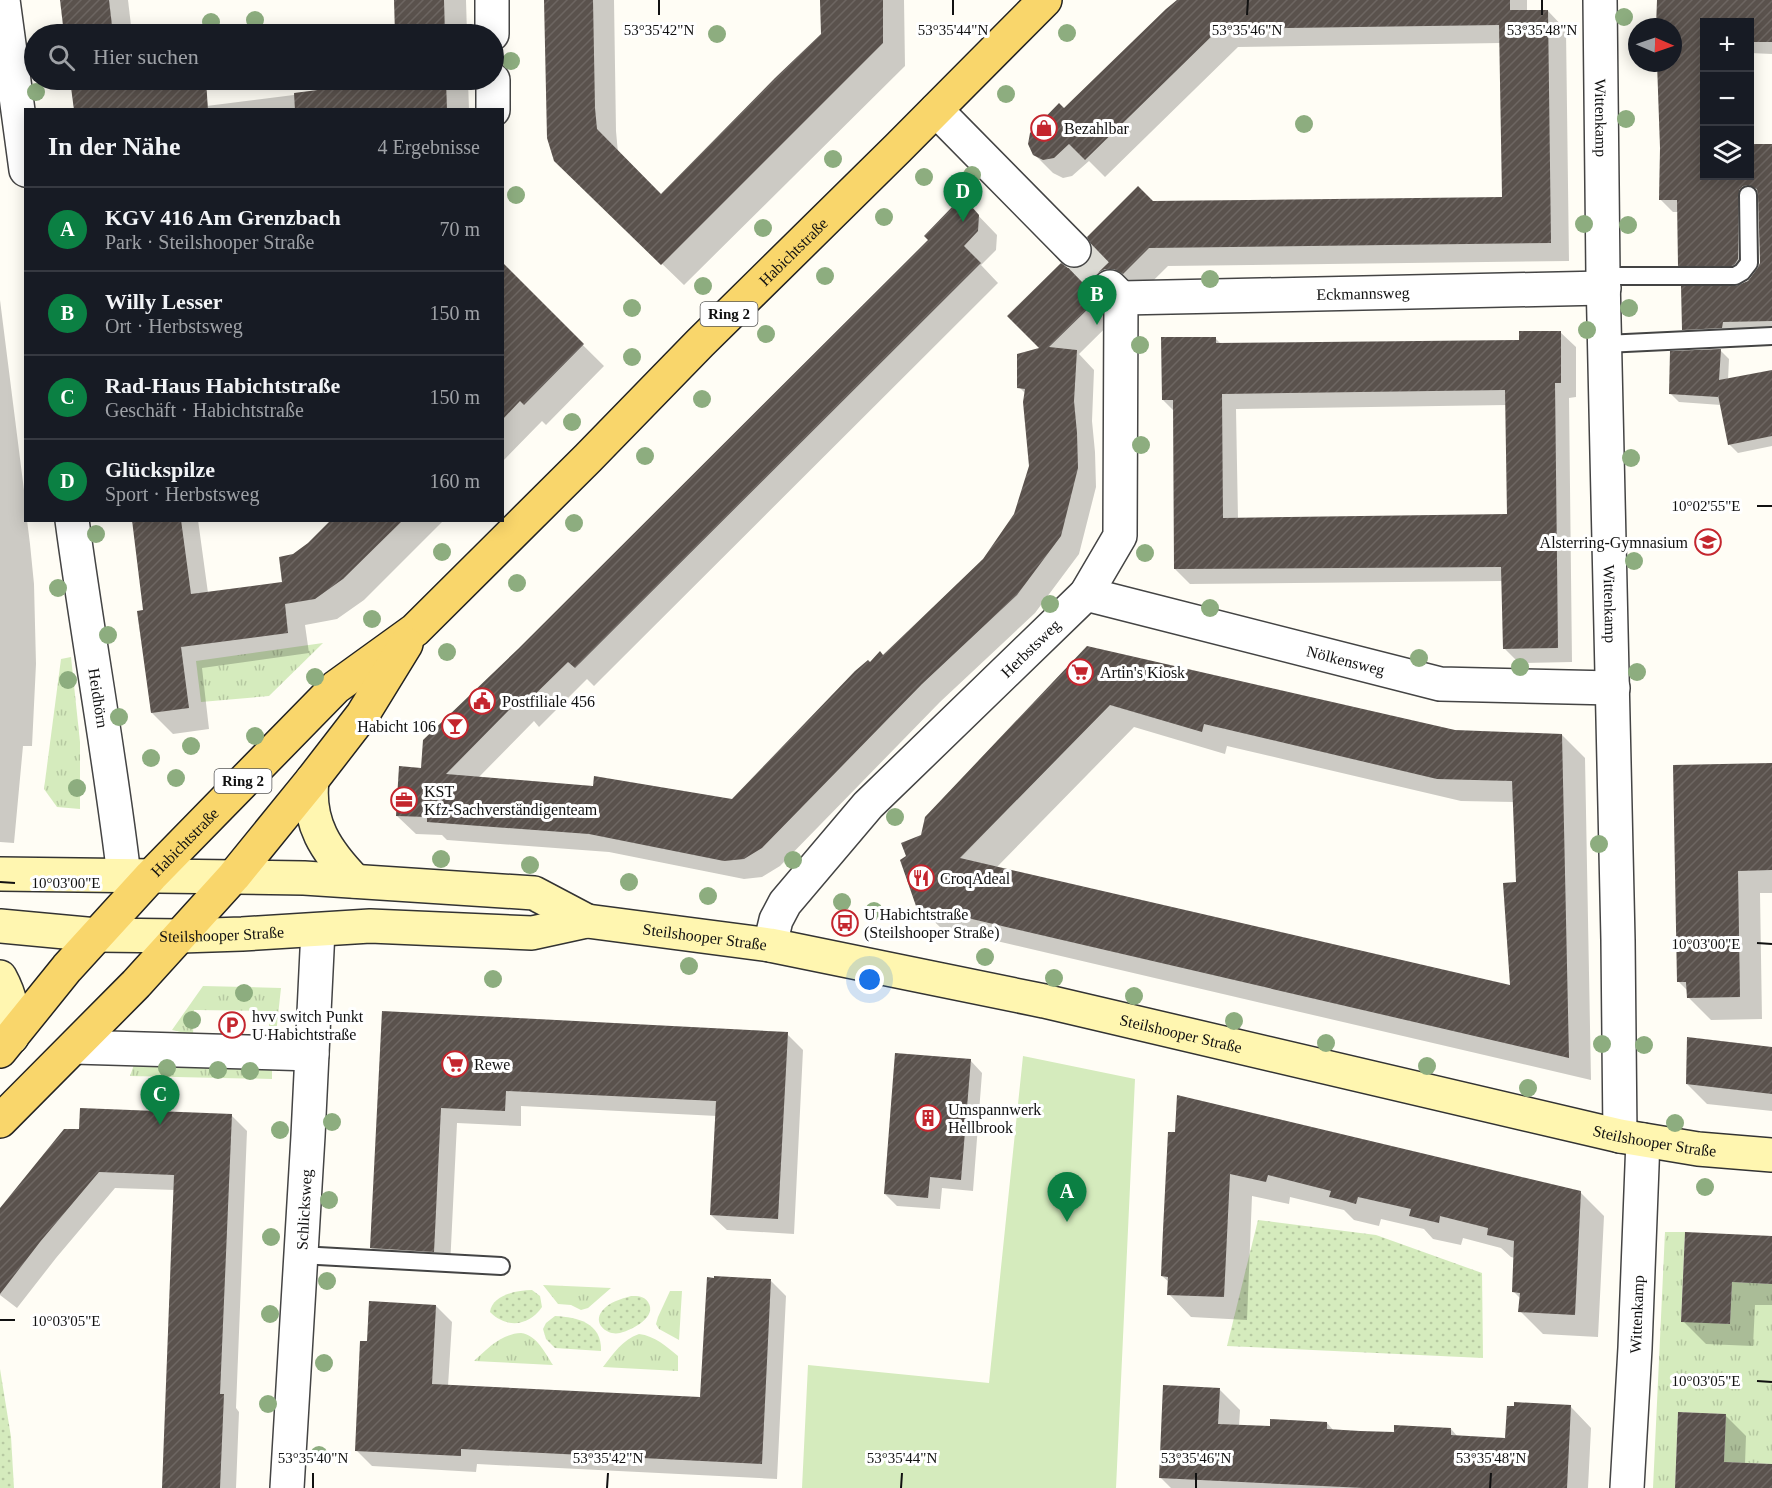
<!DOCTYPE html>
<html lang="de">
<meta charset="utf-8">
<style>
:root{--surface:#171b24;--page:#242831;--text:#f1f3f6;--muted:#9ea1a6;--line:#363941;--accent:#0b8043}
body{margin:0;font-family:"Times New Roman",serif;background:var(--page);color:var(--text)}
.controls{position:absolute;right:18px;top:18px;display:grid;overflow:hidden;border-radius:0px;box-shadow:0 3px 15px #0003}
.controls button{width:54px;height:54px;display:grid;place-items:center;padding:0;border:0;border-bottom:2px solid var(--line);background:var(--surface);color:var(--text);font:30px sans-serif}
.compass{position:absolute;left:1628px;top:18px;width:54px;height:54px;border-radius:50%;background:var(--surface);box-shadow:0 3px 15px #0003;rotate:92deg}
.you{position:absolute;left:870px;top:980px;width:21px;height:21px;margin:-15px;border:4px solid #fff;border-radius:50%;background:#1a73e8;box-shadow:0 0 0 9px #1a73e833}
.badge{display:grid;place-items:center;width:39px;height:39px;border-radius:50%;background:var(--accent);color:#fff;font-size:20px;font-weight:700}
.pin{position:absolute;translate:-50% -50px;filter:drop-shadow(0 2px 3px #0008)}
.pin::after{content:'';position:absolute;top:32px;width:21px;height:18px;background:inherit;clip-path:polygon(0 0,100% 0,50% 100%)}
.list{margin:0;padding:0;list-style:none}
h2{display:flex;justify-content:space-between;align-items:center;height:78px;margin:0;padding:0 24px;font-size:26px}
h2 small{font-size:20px;font-weight:400;color:var(--muted)}
.list li{display:grid;grid-template-columns:39px 1fr auto;gap:18px;align-items:center;box-sizing:border-box;height:84px;padding:0 24px;border-top:2px solid var(--line)}
.list b{display:block;font-size:22px;white-space:nowrap}
.list p{margin:0;font-size:20px;white-space:nowrap;color:var(--muted)}
.list em{font-size:20px;font-style:normal;color:var(--muted)}
.icon{flex:none;width:33px;height:33px;fill:none;stroke:currentColor;stroke-width:2;stroke-linecap:round;stroke-linejoin:round}
.map{position:relative;flex:none;width:1772px;height:1488px;overflow:hidden}
.search{position:absolute;background:var(--surface);box-shadow:0 3px 15px #0003;left:24px;top:24px;width:480px;height:66px;display:flex;align-items:center;gap:15px;box-sizing:border-box;padding:0 21px;border-radius:33px;color:var(--muted);font-size:22px}
.panel{position:absolute;background:var(--surface);box-shadow:0 3px 15px #0003;left:24px;top:108px;width:480px;height:414px;border-radius:0px}
.map>svg:first-child{display:block}
.grass{fill:url(#grass-tufts)}
.park{fill:url(#park-dots)}
.garden{fill:#d5ebbd}
.shadow{fill:#0003;fill-rule:evenodd}
.building{fill:url(#building-hatch);fill-rule:evenodd}
.lines{fill:none;stroke-linecap:round;stroke-linejoin:round}
.street-tunnel{stroke:#dbdad3;stroke-width:33;stroke-dasharray:33 16;stroke-linecap:butt}
.lane-casing{stroke:#444;stroke-width:20}
.street-casing{stroke:#444;stroke-width:36}
.secondary-casing{stroke:#333;stroke-width:36}
.primary-casing{stroke:#222;stroke-width:36}
.lane{stroke:#fff;stroke-width:16}
.street{stroke:#fff;stroke-width:33}
.secondary{stroke:#fff6b0;stroke-width:33}
.primary{stroke:#f9d66b;stroke-width:33}
.tree{fill:#8dad7f}
.ticks{fill:none;stroke:#111;stroke-width:2}
.labels{text-anchor:middle;dominant-baseline:central;stroke-width:6;stroke-linejoin:round;paint-order:stroke}
.shield{fill:#fff;stroke:#585858;stroke-width:1.5}
.shield-label{font-size:15px;font-weight:bold;fill:#111}
.street-label{font-size:16px;fill:#111;stroke:#fff}
.poi-label{font-size:16px;fill:#111;stroke:#fff;text-anchor:start}
.ticks-label{font-size:15px;text-anchor:middle;fill:#111;stroke:#fff;stroke-width:6;stroke-linejoin:round;paint-order:stroke}
</style>
<div class="map">
<svg width="1772" height="1488" viewBox="0 0 1772 1488">
<defs>
<pattern id="grass-tufts" width="24" height="20" patternUnits="userSpaceOnUse" patternTransform="scale(1.5)"><rect width="24" height="20" fill="#d5ebbd"/><path d="M3 7l-1-3M5 7V3M7 7l1-3M15 17l-1-3M17 17v-4M19 17l1-3" fill="none" stroke="#b6c8a1"/></pattern>
<pattern id="park-dots" width="8" height="8" patternUnits="userSpaceOnUse" patternTransform="scale(1.5)"><rect width="8" height="8" fill="#d5ebbd"/><path d="M2 2h.1M6 6h.1" fill="none" stroke="#b6c8a1" stroke-width="1.8" stroke-linecap="round"/></pattern>
<pattern id="building-hatch" width="6" height="6" patternUnits="userSpaceOnUse" patternTransform="scale(1.5)"><rect width="6" height="6" fill="#5a524d"/><path d="M-1 1l2-2M0 6l6-6M5 7l2-2" fill="none" stroke="#6d6662"/></pattern>
</defs>
<rect width="100%" height="100%" fill="#fffdf5"/>
<g class="grass">
<path d="M323 643 269 696 201 702 196 661Z"/>
<path d="M71 657 80 742V809L57 807 44 789 61 659Z"/>
<path d="M203 986 281 988 276 1034 269 1035V1011L194 1010 193 1035 172 1030Z"/>
<path d="M135 1062 272 1066V1079L130 1076Z"/>
<path d="M1665 1232H1685L1681 1321 1730 1324 1732 1282 1772 1284V1464L1724 1462 1726 1414 1678 1412 1675 1488H1653Z"/>
<path d="M543 1285 611 1288 588 1308 581 1310 571 1305 558 1304Z"/>
<path d="M670 1291H682L679 1340 659 1329 656 1324 658 1317Z"/>
<path d="M521 1333C537 1335 545 1353 553 1365L474 1361C488 1348 501 1334 521 1333Z"/>
<path d="M639 1334C655 1336 666 1346 678 1356V1371L603 1367C614 1353 622 1340 639 1334Z"/>
</g>
<g class="park">
<path d="M1258 1220 1376 1235 1482 1273 1483 1358 1227 1346Z"/>
<path d="M532 1290 540 1296 542 1307C529 1326 507 1329 490 1312 492 1295 517 1290 532 1290Z"/>
<path d="M631 1296C638 1296 644 1296 648 1302 658 1317 632 1330 620 1333 608 1336 592 1324 602 1311 609 1302 621 1299 631 1296Z"/>
<path d="M555 1316C578 1317 602 1323 601 1351L555 1348 546 1339 543 1329 546 1323Z"/>
<path d="M0 1369 11 1437 14 1488H0Z"/>
</g>
<path class="garden" d="M1023 1056 1135 1079 1116 1488H802L808 1365 989 1383Z"/>
<g class="shadow">
<path d="M61 0H128L132 34H65Z"/>
<path d="M396 0H466L467 34H396Z"/>
<path d="M546 0H614L616 131 618 153 661 196 823 35 822 0H904L905 66 684 285 578 183Z"/>
<path d="M1177 0H1527V11H1548L1566 30 1569 261 1168 266 1079 354 1094 370 1092 421 1095 452 1096 487 1079 554 1035 613 940 702 780 866 762 877 744 879 609 852 447 840 442 835 416 834 397 816 422 769 971 208 997 235 996 250 981 265 998 283 594 686 587 679 539 727 534 721 478 778 732 801 870 664 883 657 984 560 1016 515 1030 466 1026 394 1019 387 1041 348 1068 269 1079 270 1089 264 1153 203 1503 198 1501 43 1238 47 1105 177 1089 161 1072 176 1063 178 1053 173 1034 154 1064 110Z"/>
<path d="M1658 0H1772V54L1750 53V22H1704V176H1750L1772 146V333L1696 342 1684 329 1736 288 1748 282 1761 263 1760 198H1756L1750 272 1692 277 1679 265V212H1673L1660 199 1661 148 1658 63H1673V27H1658Z"/>
<path d="M71 80H138L142 110H75Z"/>
<path d="M397 80H468L469 110H175L397 82Z"/>
<path d="M502 265 604 366 546 425 542 421 502 462Z"/>
<path d="M0 300 26 506V520H27L30 544 34 584 36 664 32 746H23L14 843 0 842Z"/>
<path d="M1560 332 1576 347V397L1569 398 1572 662 1519 663 1504 648 1503 581 1190 584 1175 569 1174 411 1163 400 1215 338 1221 344 1520 341ZM1507 405 1508 516 1238 519 1236 409Z"/>
<path d="M1720 350 1729 359 1728 380 1772 371V446L1738 453 1729 444 1721 405 1679 402 1670 393Z"/>
<path d="M133 520H198L208 593 284 583 294 555 309 544 333 520H444L364 600 337 619 305 625 309 653 202 668 209 729 173 734 152 713 145 611Z"/>
<path d="M1087 648 1455 732 1562 735 1585 758 1591 1080 941 928 917 905 908 857 923 836ZM1134 727 1225 754 1227 746 1461 801 1514 802 1517 883 1511 986 996 868Z"/>
<path d="M1772 764V893H1760L1762 1019 1711 1020 1688 997V991L1678 981Z"/>
<path d="M384 1013 787 1034 803 1050 794 1234 727 1230 711 1215 717 1116 521 1106V1126L457 1123 450 1267 387 1264 371 1248Z"/>
<path d="M1772 1049V1111L1707 1104 1687 1084Z"/>
<path d="M970 1060 982 1073 973 1191 942 1188 940 1209 897 1206 885 1194Z"/>
<path d="M231 1115 247 1131 236 1408 239 1412 236 1488H164L175 1190 115 1188 56 1258 17 1308 0 1295V1209L81 1130Z"/>
<path d="M1169 1133 1581 1193 1604 1216 1598 1337 1543 1334 1520 1311 1521 1299 1514 1292 1515 1258 1511 1257 1501 1248 1463 1238 1461 1245 1433 1239 1424 1229 1381 1219 1379 1226 1354 1220 1344 1210 1290 1197 1289 1204 1252 1196 1247 1320 1191 1317 1169 1294V1282L1162 1276Z"/>
<path d="M1772 1237V1305H1755L1753 1346 1706 1344 1683 1321Z"/>
<path d="M770 1280 786 1296 777 1479 477 1464 476 1472 372 1466 356 1450 369 1343 436 1306 452 1322 448 1386 702 1398Z"/>
<path d="M1219 1389 1240 1410 1239 1426 1271 1428 1327 1423 1334 1431 1395 1434 1451 1429 1458 1437 1506 1439 1571 1407 1591 1428 1588 1488H1171L1160 1477Z"/>
<path d="M1725 1415 1746 1436 1745 1464 1772 1465V1488H1676Z"/>
</g>
<g class="building">
<path d="M60 0H109L113 34H64Z"/>
<path d="M394 0H444L445 34H395Z"/>
<path d="M544 0H593L595 108 597 129 661 194 775 78 821 34 820 0H883V43L661 265 554 161 547 138Z"/>
<path d="M1177 0H1510V10H1548L1551 243 1149 248 1123 274 1114 269H1105L1097 273 1092 283V291L1097 300 1049 347 1077 350 1074 401 1077 433 1078 468 1061 536 1017 595 922 684 762 848 744 859 724 861 589 834 427 822V817L396 816 399 766 421 768 423 740 518 649 928 240 924 236 953 206 960 205 972 207 979 215 978 231 964 246 981 263 575 668 568 662 520 709 515 704 446 774 593 786 594 776 732 799 855 671 868 660 870 662 880 651 883 655 983 559 1014 514 1029 466 1023 402 1025 389 1017 388V354L1039 348 1007 316 1061 263 1068 268H1078L1088 263 1092 256V246L1087 237 1138 186 1153 201 1502 197 1499 25 1219 29 1085 160 1069 144 1054 158 1043 160 1033 155 1028 144 1030 133 1059 103 1064 108 1166 9Z"/>
<path d="M1657 0H1772V42H1749V22H1704V176H1749V144H1772V321L1723 322 1722 328 1682 330 1681 286H1736L1748 281 1757 269 1760 263 1758 195 1757 189 1748 185 1743 186 1739 190 1738 259 1735 264 1732 266H1678L1677 200H1659L1660 148 1657 63H1673V27H1656Z"/>
<path d="M70 80H206L208 110H74Z"/>
<path d="M396 80H446L447 110H295L294 93Z"/>
<path d="M502 262 584 344 524 405 520 401 502 420Z"/>
<path d="M1519 331H1561V383H1555L1558 648 1503 649 1501 567 1174 569 1173 400H1162L1161 337H1216V343L1519 340ZM1505 390 1507 514 1223 518 1222 394Z"/>
<path d="M1721 349 1719 380 1772 370V436L1728 445 1718 395V397L1669 394 1670 351Z"/>
<path d="M132 520H181L191 594 282 582 279 557 293 554 308 543 331 520H403L343 579 315 599 285 604 288 633 181 647 189 708 151 713 137 611 143 610Z"/>
<path d="M1087 646 1455 730 1562 734 1569 1058 916 906 900 860 906 856 901 843 921 835 925 817ZM1110 705 1202 732 1204 724 1437 779 1512 781 1516 882 1503 883 1510 985 960 858Z"/>
<path d="M1772 763V870L1738 871 1740 997 1687 998 1686 982H1677L1673 765Z"/>
<path d="M382 1011 788 1032 778 1219 710 1215 716 1101 506 1091 505 1111 441 1108 434 1252 370 1248Z"/>
<path d="M1687 1037 1772 1047V1094L1686 1084Z"/>
<path d="M895 1053 971 1059 961 1180 930 1177 928 1198 884 1194Z"/>
<path d="M1177 1095 1581 1191 1575 1315 1518 1312 1520 1293 1512 1292 1514 1241 1487 1235 1488 1228 1440 1216 1439 1223 1409 1216 1411 1209 1358 1197 1356 1204 1342 1200 1329 1197 1331 1191 1268 1175 1266 1182 1230 1174 1224 1297 1167 1295 1168 1277 1161 1276 1163 1230 1168 1132H1175Z"/>
<path d="M80 1108 232 1114 220 1394H224L220 1488H162L174 1175 99 1172 40 1242 0 1294V1208L64 1129H79Z"/>
<path d="M1685 1232 1772 1236V1284L1732 1282 1730 1324 1681 1322Z"/>
<path d="M714 1276 771 1279 762 1464 461 1449V1456L355 1451 360 1341H367L369 1301 436 1305 432 1384 700 1397 707 1277 714 1278Z"/>
<path d="M1163 1385 1220 1388 1218 1424 1270 1426V1419L1327 1422V1429L1360 1431 1394 1432V1425L1451 1428V1435L1505 1438 1507 1406H1514V1402L1571 1405 1567 1488H1364L1159 1478Z"/>
<path d="M1678 1412 1726 1414 1724 1462 1772 1464V1488H1675Z"/>
</g>
<g class="lines">
<path class="street-tunnel" d="M1074 250 1110 287"/>
<g class="lane-casing">
<g id="lane">
<path d="M1603 276H1735L1742 272 1749 263 1748 195"/>
<path d="M1605 344 1772 336"/>
<path d="M300 1255 501 1266"/>
</g>
</g>
<g class="street-casing">
<g id="street">
<path d="M3 0 26 170"/>
<path d="M492 0V34"/>
<path id="s1" d="M1600 0 1603 276 1618 940 1620 1136"/>
<path d="M493 80V110"/>
<path d="M936 110 1074 250"/>
<path id="s2" d="M1121 298 1604 288"/>
<path id="s3" d="M72 520C88 639 110 757 124 876"/>
<path id="s4" d="M1086 594 1440 684 1613 688"/>
<path id="s5" d="M770 945 776 920 785 903 868 805 1086 594 1120 536 1121 298 1110 287"/>
<path d="M74 1047 312 1054"/>
<path id="s6" d="M287 1488 308 1136 318 930"/>
<path id="s7" d="M1627 1488 1635 1348 1643 1140"/>
</g>
</g>
<g class="secondary-casing">
<g id="secondary">
<path d="M312 780C307 823 326 851 355 881"/>
<path d="M0 874 304 878 534 893 587 921"/>
<path id="s8" d="M0 926 97 935 181 936 242 934 370 926 532 933 587 921 770 945 1044 1001 1620 1136 1698 1149 1772 1155"/>
<path d="M0 977C11 997 14 1014 12 1037"/>
</g>
</g>
<g class="primary-casing">
<g id="primary">
<path id="s9" d="M0 1051 67 968 151 876 336 687 415 630 588 458 700 343 898 148 1045 0"/>
<path d="M0 1121 136 984 234 876 312 780 363 714 406 644"/>
</g>
</g>
<use href="#lane" class="lane"/>
<use href="#street" class="street"/>
<use href="#secondary" class="secondary"/>
<use href="#primary" class="primary"/>
</g>
<g class="tree">
<circle cx="1624" cy="17" r="9"/>
<circle cx="255" cy="20" r="9"/>
<circle cx="211" cy="22" r="9"/>
<circle cx="1067" cy="33" r="9"/>
<circle cx="717" cy="34" r="9"/>
<circle cx="511" cy="61" r="9"/>
<circle cx="36" cy="92" r="9"/>
<circle cx="1006" cy="94" r="9"/>
<circle cx="1626" cy="119" r="9"/>
<circle cx="1304" cy="124" r="9"/>
<circle cx="833" cy="159" r="9"/>
<circle cx="972" cy="175" r="9"/>
<circle cx="924" cy="177" r="9"/>
<circle cx="516" cy="195" r="9"/>
<circle cx="884" cy="217" r="9"/>
<circle cx="1584" cy="224" r="9"/>
<circle cx="1628" cy="225" r="9"/>
<circle cx="763" cy="228" r="9"/>
<circle cx="825" cy="276" r="9"/>
<circle cx="1210" cy="279" r="9"/>
<circle cx="703" cy="286" r="9"/>
<circle cx="632" cy="308" r="9"/>
<circle cx="1629" cy="308" r="9"/>
<circle cx="1587" cy="330" r="9"/>
<circle cx="766" cy="334" r="9"/>
<circle cx="1140" cy="345" r="9"/>
<circle cx="632" cy="357" r="9"/>
<circle cx="702" cy="399" r="9"/>
<circle cx="572" cy="422" r="9"/>
<circle cx="1141" cy="445" r="9"/>
<circle cx="645" cy="456" r="9"/>
<circle cx="1631" cy="458" r="9"/>
<circle cx="574" cy="523" r="9"/>
<circle cx="96" cy="534" r="9"/>
<circle cx="442" cy="552" r="9"/>
<circle cx="1145" cy="553" r="9"/>
<circle cx="1634" cy="561" r="9"/>
<circle cx="517" cy="583" r="9"/>
<circle cx="58" cy="588" r="9"/>
<circle cx="1050" cy="604" r="9"/>
<circle cx="1210" cy="608" r="9"/>
<circle cx="372" cy="619" r="9"/>
<circle cx="108" cy="635" r="9"/>
<circle cx="447" cy="652" r="9"/>
<circle cx="1419" cy="658" r="9"/>
<circle cx="1520" cy="667" r="9"/>
<circle cx="1637" cy="672" r="9"/>
<circle cx="315" cy="677" r="9"/>
<circle cx="68" cy="680" r="9"/>
<circle cx="119" cy="717" r="9"/>
<circle cx="255" cy="736" r="9"/>
<circle cx="191" cy="746" r="9"/>
<circle cx="151" cy="758" r="9"/>
<circle cx="176" cy="778" r="9"/>
<circle cx="77" cy="788" r="9"/>
<circle cx="895" cy="817" r="9"/>
<circle cx="1599" cy="844" r="9"/>
<circle cx="441" cy="859" r="9"/>
<circle cx="793" cy="860" r="9"/>
<circle cx="530" cy="865" r="9"/>
<circle cx="629" cy="882" r="9"/>
<circle cx="708" cy="896" r="9"/>
<circle cx="842" cy="902" r="9"/>
<circle cx="874" cy="911" r="9"/>
<circle cx="985" cy="957" r="9"/>
<circle cx="689" cy="966" r="9"/>
<circle cx="1054" cy="978" r="9"/>
<circle cx="493" cy="979" r="9"/>
<circle cx="244" cy="993" r="9"/>
<circle cx="1134" cy="996" r="9"/>
<circle cx="192" cy="1020" r="9"/>
<circle cx="1234" cy="1021" r="9"/>
<circle cx="1326" cy="1043" r="9"/>
<circle cx="1602" cy="1044" r="9"/>
<circle cx="1644" cy="1045" r="9"/>
<circle cx="1427" cy="1066" r="9"/>
<circle cx="167" cy="1068" r="9"/>
<circle cx="218" cy="1070" r="9"/>
<circle cx="250" cy="1071" r="9"/>
<circle cx="1528" cy="1088" r="9"/>
<circle cx="332" cy="1122" r="9"/>
<circle cx="1675" cy="1123" r="9"/>
<circle cx="280" cy="1130" r="9"/>
<circle cx="1705" cy="1187" r="9"/>
<circle cx="329" cy="1200" r="9"/>
<circle cx="271" cy="1237" r="9"/>
<circle cx="327" cy="1281" r="9"/>
<circle cx="270" cy="1314" r="9"/>
<circle cx="324" cy="1363" r="9"/>
<circle cx="268" cy="1404" r="9"/>
<circle cx="319" cy="1455" r="9"/>
</g>
<path class="ticks" d="M659 15V0M953 15V0M1247 15 1248 0M1542 15V0M1757 506H1772M0 882 15 883M1757 943 1772 944M0 1320H15M1757 1381 1772 1382M313 1488V1473M607 1488 608 1473M901 1488 902 1473M1196 1488V1473M1490 1488 1491 1473"/>
<defs>
<g id="shop-ring" transform="scale(1.35)"><circle r="9.5" fill="#fff" stroke="#c4262e" stroke-width="1.5"/><path d="M-5-2.5h2.3a2.7 3.5 0 0 1 5.4 0H5L5.5 6h-11ZM-1.5-2.5h3a1.5 2.3 0 0 0-3 0Z" fill="#c4262e"/></g>
<g id="school-ring" transform="scale(1.35)"><circle r="9.5" fill="#fff" stroke="#c4262e" stroke-width="1.5"/><path d="M0-5L7-2L0 1L-7-2ZM-4 1L0 2.5L4 1V4Q0 6-4 4Z" fill="#c4262e"/></g>
<g id="supermarket-ring" transform="scale(1.35)"><circle r="9.5" fill="#fff" stroke="#c4262e" stroke-width="1.5"/><path d="M-6-5.5h2.5l.6 2H6L4.5 2H-2.5L-4.4-4H-6ZM-1.5 3.2a1.3 1.3 0 1 0 .1 0ZM3 3.2a1.3 1.3 0 1 0 .1 0Z" fill="#c4262e"/></g>
<g id="civic-ring" transform="scale(1.35)"><circle r="9.5" fill="#fff" stroke="#c4262e" stroke-width="1.5"/><path d="M-.6-6.5H3V-4.5H.6V-3L4-1V1h2V6H-6V1h2V-1L-.6-3ZM-1.2 2.5V6h2.4V2.5Z" fill="#c4262e"/></g>
<g id="bar-ring" transform="scale(1.35)"><circle r="9.5" fill="#fff" stroke="#c4262e" stroke-width="1.5"/><path d="M-6-5H6L.8 .8V4.5H3.5V6h-7V4.5H-.8V.8Z" fill="#c4262e"/></g>
<g id="office-ring" transform="scale(1.35)"><circle r="9.5" fill="#fff" stroke="#c4262e" stroke-width="1.5"/><path d="M-6-3h4V-5.5h4V-3h4V5H-6ZM-1-4.5V-3h2v-1.5ZM-6 0V1H6V0Z" fill="#c4262e"/></g>
<g id="restaurant-ring" transform="scale(1.35)"><circle r="9.5" fill="#fff" stroke="#c4262e" stroke-width="1.5"/><path d="M-5-6h1v4h1v-4h1v4h1v-4h1v5L-1.5 .5V6h-2V.5L-5-1ZM5-6V6H3V1.5H1.5Q1.5-4 5-6Z" fill="#c4262e"/></g>
<g id="bus-ring" transform="scale(1.35)"><circle r="9.5" fill="#fff" stroke="#c4262e" stroke-width="1.5"/><path d="M-5-6H5V4H4V6H2V4H-2V6H-4V4H-5ZM-3.5-4V0h7V-4ZM-3.5 1.2v1.5H-2V1.2ZM2 1.2v1.5H3.5V1.2Z" fill="#c4262e"/></g>
<g id="parking-ring" transform="scale(1.35)"><circle r="9.5" fill="#fff" stroke="#c4262e" stroke-width="1.5"/><path d="M-3.5-5.5H1a3.5 3.5 0 0 1 0 7H-1V5.5H-3.5ZM-1-3.4V-.6H.8a1.4 1.4 0 0 0 0-2.8Z" fill="#c4262e"/></g>
<g id="building-ring" transform="scale(1.35)"><circle r="9.5" fill="#fff" stroke="#c4262e" stroke-width="1.5"/><path d="M-4-6H4V6H1V3H-1V6H-4ZM-2.5-4.3h1.7v1.8h-1.7ZM.8-4.3h1.7v1.8H.8ZM-2.5-1h1.7V.8h-1.7ZM.8-1h1.7V.8H.8Z" fill="#c4262e"/></g>
</defs>
<g fill-rule="evenodd">
<use href="#shop-ring" x="1044" y="128"/>
<use href="#school-ring" x="1708" y="542"/>
<use href="#supermarket-ring" x="1080" y="672"/>
<use href="#civic-ring" x="482" y="701"/>
<use href="#bar-ring" x="455" y="726"/>
<use href="#office-ring" x="404" y="800"/>
<use href="#restaurant-ring" x="921" y="878"/>
<use href="#bus-ring" x="845" y="923"/>
<use href="#parking-ring" x="232" y="1025"/>
<use href="#supermarket-ring" x="455" y="1064"/>
<use href="#building-ring" x="928" y="1118"/>
</g>
<g class="labels">
<g class="shield">
<rect x="700.5" y="302" width="57" height="24" rx="4.5"/>
<rect x="214.5" y="769" width="57" height="24" rx="4.5"/>
</g>
<g class="shield-label">
<text x="729" y="314">Ring 2</text>
<text x="243" y="781">Ring 2</text>
</g>
<g class="street-label">
<text stroke="none"><textPath href="#s1" startOffset="118">Wittenkamp</textPath></text>
<text stroke="none"><textPath href="#s9" startOffset="1128">Habichtstraße</textPath></text>
<text stroke="none"><textPath href="#s2" startOffset="242">Eckmannsweg</textPath></text>
<text stroke="none"><textPath href="#s1" startOffset="604">Wittenkamp</textPath></text>
<text stroke="none"><textPath href="#s5" startOffset="399">Herbstsweg</textPath></text>
<text stroke="none"><textPath href="#s4" startOffset="268">Nölkensweg</textPath></text>
<text stroke="none"><textPath href="#s3" startOffset="180">Heidhörn</textPath></text>
<text stroke="none"><textPath href="#s9" startOffset="279">Habichtstraße</textPath></text>
<text stroke="none"><textPath href="#s8" startOffset="222">Steilshooper Straße</textPath></text>
<text stroke="none"><textPath href="#s8" startOffset="708">Steilshooper Straße</textPath></text>
<text stroke="none"><textPath href="#s8" startOffset="1194">Steilshooper Straße</textPath></text>
<text stroke="none"><textPath href="#s8" startOffset="1680">Steilshooper Straße</textPath></text>
<text stroke="none"><textPath href="#s6" startOffset="279">Schlicksweg</textPath></text>
<text stroke="none"><textPath href="#s7" startOffset="174">Wittenkamp</textPath></text>
</g>
<g class="poi-label">
<text x="1064" y="128">Bezahlbar</text>
<text x="1688" y="542" text-anchor="end">Alsterring-Gymnasium</text>
<text x="1100" y="672">Artin's Kiosk</text>
<text x="502" y="701">Postfiliale 456</text>
<text x="436" y="726" text-anchor="end">Habicht 106</text>
<text x="424" y="791">KST<tspan x="424" dy="18">Kfz-Sachverständigenteam</tspan></text>
<text x="940" y="878">CroqAdeal</text>
<text x="864" y="914">U Habichtstraße<tspan x="864" dy="18">(Steilshooper Straße)</tspan></text>
<text x="252" y="1016">hvv switch Punkt<tspan x="252" dy="18">U Habichtstraße</tspan></text>
<text x="474" y="1064">Rewe</text>
<text x="948" y="1109">Umspannwerk<tspan x="948" dy="18">Hellbrook</tspan></text>
</g>
</g>
<g class="ticks-label">
<text x="659" y="35">53°35'42"N</text>
<text x="953" y="35">53°35'44"N</text>
<text x="1247" y="35">53°35'46"N</text>
<text x="1542" y="35">53°35'48"N</text>
<text x="1706" y="511">10°02'55"E</text>
<text x="66" y="888">10°03'00"E</text>
<text x="1706" y="949">10°03'00"E</text>
<text x="66" y="1326">10°03'05"E</text>
<text x="1706" y="1386">10°03'05"E</text>
<text x="313" y="1463">53°35'40"N</text>
<text x="608" y="1463">53°35'42"N</text>
<text x="902" y="1463">53°35'44"N</text>
<text x="1196" y="1463">53°35'46"N</text>
<text x="1491" y="1463">53°35'48"N</text>
</g>
</svg>
<div class="controls">
<button>+</button>
<button>−</button>
<button><svg class="icon" aria-label="layers" viewBox="0 0 24 24"><path d="M12 4l9 5-9 5-9-5zM3 14l9 5 9-5"/></svg></button>
</div>
<svg class="compass" viewBox="-18 -18 36 36"><path d="M0-13l5 13h-10z" fill="#e53935"/><path d="M0 13l5-13h-10z" fill="#9ea1a6"/></svg>
<div class="you"></div>
<div class="pin badge" style="left:1067px;top:1222px">A</div>
<div class="pin badge" style="left:1097px;top:325px">B</div>
<div class="pin badge" style="left:160px;top:1125px">C</div>
<div class="pin badge" style="left:963px;top:222px">D</div>
<div class="search"><svg class="icon" aria-label="search" viewBox="0 0 24 24"><circle cx="10" cy="10" r="6"/><path d="M15 15l6 6"/></svg>Hier suchen</div>
<section class="panel">
<h2>In der Nähe<small>4 Ergebnisse</small></h2>
<ul class="list">
<li><span class="badge">A</span><div><b>KGV 416 Am Grenzbach</b><p>Park · Steilshooper Straße</p></div><em>70 m</em></li>
<li><span class="badge">B</span><div><b>Willy Lesser</b><p>Ort · Herbstsweg</p></div><em>150 m</em></li>
<li><span class="badge">C</span><div><b>Rad-Haus Habichtstraße</b><p>Geschäft · Habichtstraße</p></div><em>150 m</em></li>
<li><span class="badge">D</span><div><b>Glückspilze</b><p>Sport · Herbstsweg</p></div><em>160 m</em></li>
</ul>
</section>
</div>
